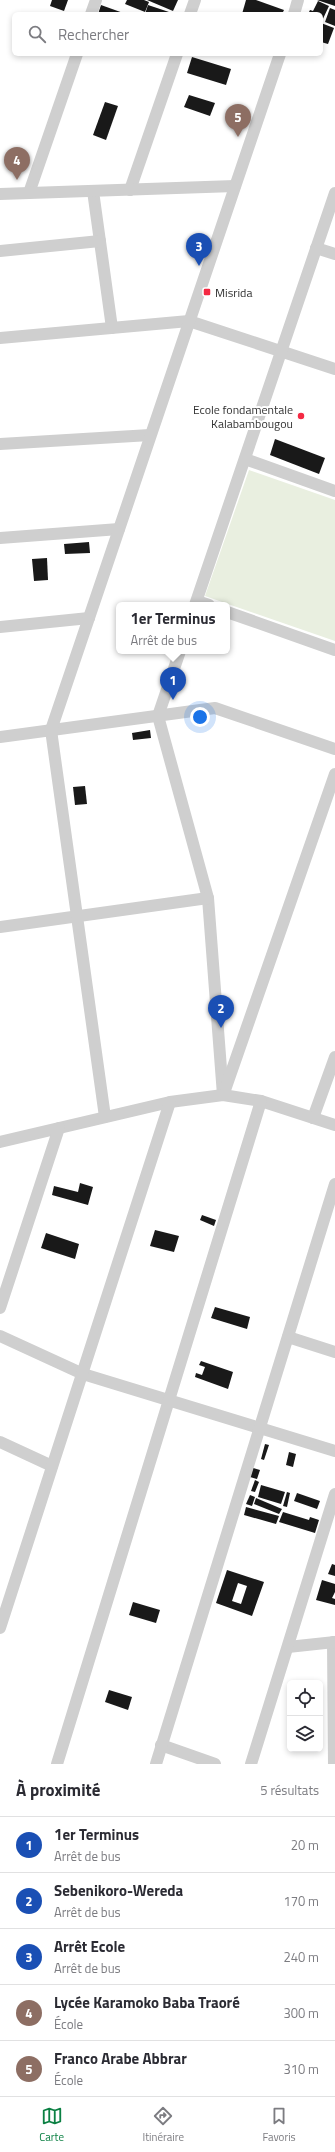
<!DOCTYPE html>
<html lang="fr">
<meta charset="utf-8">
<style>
:root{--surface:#fff;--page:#f7f7f7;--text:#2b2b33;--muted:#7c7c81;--line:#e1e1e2;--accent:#0b8043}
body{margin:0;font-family:"Titillium Web",sans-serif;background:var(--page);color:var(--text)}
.controls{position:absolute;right:12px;bottom:12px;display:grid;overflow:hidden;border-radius:6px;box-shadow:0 2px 6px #0003}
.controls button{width:36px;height:36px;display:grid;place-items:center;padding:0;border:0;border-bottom:1px solid var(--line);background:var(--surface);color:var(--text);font:20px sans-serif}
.you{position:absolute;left:200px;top:717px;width:14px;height:14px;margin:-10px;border:3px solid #fff;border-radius:50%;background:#1a73e8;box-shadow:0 0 0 6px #1a73e833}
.badge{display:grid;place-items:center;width:26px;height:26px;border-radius:50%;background:var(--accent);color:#fff;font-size:13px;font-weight:700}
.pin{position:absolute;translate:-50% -33px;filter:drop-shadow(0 1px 2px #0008)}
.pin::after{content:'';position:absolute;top:21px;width:14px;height:12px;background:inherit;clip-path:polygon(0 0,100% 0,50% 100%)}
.popup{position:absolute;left:116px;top:602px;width:114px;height:52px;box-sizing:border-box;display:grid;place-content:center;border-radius:6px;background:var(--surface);filter:drop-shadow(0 1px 3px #0005);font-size:13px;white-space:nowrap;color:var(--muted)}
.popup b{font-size:15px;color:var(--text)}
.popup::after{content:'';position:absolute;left:50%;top:100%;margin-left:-8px;border:8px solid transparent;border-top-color:var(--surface)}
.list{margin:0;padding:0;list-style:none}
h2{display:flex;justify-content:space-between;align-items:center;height:52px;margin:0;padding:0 16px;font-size:17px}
h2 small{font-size:13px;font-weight:400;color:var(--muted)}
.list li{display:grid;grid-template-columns:26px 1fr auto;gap:12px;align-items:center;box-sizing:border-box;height:56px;padding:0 16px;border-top:1px solid var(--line)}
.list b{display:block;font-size:15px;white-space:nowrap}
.list p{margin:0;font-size:13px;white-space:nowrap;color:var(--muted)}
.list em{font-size:13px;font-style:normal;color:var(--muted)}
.icon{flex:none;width:22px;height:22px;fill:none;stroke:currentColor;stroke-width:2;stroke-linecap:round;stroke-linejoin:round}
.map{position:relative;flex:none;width:335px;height:1764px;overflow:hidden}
.search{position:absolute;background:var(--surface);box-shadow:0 2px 6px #0003;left:12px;right:12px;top:12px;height:44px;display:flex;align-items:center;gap:10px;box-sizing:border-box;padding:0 14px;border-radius:6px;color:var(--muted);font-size:15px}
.sheet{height:332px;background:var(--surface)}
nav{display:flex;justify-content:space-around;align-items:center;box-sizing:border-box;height:56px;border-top:1px solid var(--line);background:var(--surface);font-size:11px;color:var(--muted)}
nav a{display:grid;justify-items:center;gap:2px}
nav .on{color:var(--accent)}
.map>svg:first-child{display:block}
.green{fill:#e9efe0}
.building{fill:#191919;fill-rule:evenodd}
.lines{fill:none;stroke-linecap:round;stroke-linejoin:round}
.minor{stroke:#cfcfcf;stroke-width:12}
.poi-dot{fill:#f42943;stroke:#fff;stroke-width:1.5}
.labels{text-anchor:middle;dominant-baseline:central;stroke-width:4;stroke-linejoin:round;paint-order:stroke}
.poi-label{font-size:12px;fill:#323232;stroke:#fff;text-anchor:start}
</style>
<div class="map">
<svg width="335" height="1764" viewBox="0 0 335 1764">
<rect width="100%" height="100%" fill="#fff"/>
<path class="green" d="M249 470 335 500V641L205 596Z"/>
<g class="building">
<path d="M52 0H68L64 11 50 6Z"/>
<path d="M127 0H144L149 2 145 12 125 4Z"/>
<path d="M147 0H178L173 11Z"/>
<path d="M246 0H256L284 10 282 14H242Z"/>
<path d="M317 0H335V6Z"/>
<path d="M318 1 329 6 321 23V14H308L310 10 313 11Z"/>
<path d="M101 5 126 14H98Z"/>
<path d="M148 5 169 12 168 14H145Z"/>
<path d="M330 8 335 10V26L325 22Z"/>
<path d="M321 23 334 28 328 44 321 42Z"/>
<path d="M192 57 231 69 226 85 187 73Z"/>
<path d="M189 95 215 103 210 116 184 107Z"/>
<path d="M105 102 118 106 106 140 93 135Z"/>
<path d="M275 439 325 458 319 474 270 455Z"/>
<path d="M89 542 90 553 65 554 64 544Z"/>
<path d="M47 558 48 580 34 581 32 559Z"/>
<path d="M150 730 151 738 133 740 132 733Z"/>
<path d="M85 786 87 804 75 805 73 787Z"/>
<path d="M80 1183 93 1187 88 1205 52 1195 54 1186 78 1192Z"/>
<path d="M202 1215 216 1220 214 1226 200 1220Z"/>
<path d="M155 1230 179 1236 174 1252 150 1246Z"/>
<path d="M46 1233 79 1244 75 1259 41 1248Z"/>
<path d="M215 1307 250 1317 247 1329 211 1318Z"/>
<path d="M201 1361 233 1372 228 1389 195 1377 196 1373 202 1375 205 1367 199 1365Z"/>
<path d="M265 1444 269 1445 264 1460 261 1459Z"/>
<path d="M289 1452 296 1454 293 1467 286 1465Z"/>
<path d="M253 1468 260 1470 257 1479 250 1477Z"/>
<path d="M255 1480 259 1482 255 1492 251 1491Z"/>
<path d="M261 1485 285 1492 281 1504 258 1497Z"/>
<path d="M287 1492 290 1493 287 1507 283 1506Z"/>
<path d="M297 1493 320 1501 317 1509 294 1501Z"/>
<path d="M250 1495 255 1497 252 1506 246 1504Z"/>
<path d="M256 1498 282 1509 279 1514 254 1504Z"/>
<path d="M246 1507 279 1516 276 1524 244 1515Z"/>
<path d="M283 1512 309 1520 310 1517 319 1520 315 1533 279 1522Z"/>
<path d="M332 1564 335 1565V1576L328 1574Z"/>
<path d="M227 1570 264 1582 252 1616 216 1603ZM238 1583 247 1586 241 1604 232 1601Z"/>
<path d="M322 1580 335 1584V1592L332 1598 335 1599V1605L316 1600Z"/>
<path d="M133 1602 160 1610 156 1623 129 1615Z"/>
<path d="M109 1690 132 1697 128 1710 105 1702Z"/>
</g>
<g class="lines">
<g class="minor">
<path d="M91 14 96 0"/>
<path d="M190 14 195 0"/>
<path d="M294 14 298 0"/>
<path d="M130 190 177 54"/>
<path d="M93 191 112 328"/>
<path d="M29 193 77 54"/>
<path d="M0 194 235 186"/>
<path d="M316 248 335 254"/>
<path d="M0 251 100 241"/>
<path d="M0 338 189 321 335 369"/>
<path d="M0 444 150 435"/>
<path d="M245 459 335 491"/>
<path d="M0 538 119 529"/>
<path d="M197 601 209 605"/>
<path d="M195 605 335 193"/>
<path d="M227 612 335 650"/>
<path d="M0 627 89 618"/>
<path d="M180 651 158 716 208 898 223 1095"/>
<path d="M0 737 215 708 335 749"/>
<path d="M0 927 208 898"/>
<path d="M225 1090 335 774"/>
<path d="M105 1117 51 730 280 54"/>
<path d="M313 1118 335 1057"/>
<path d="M0 1142 170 1102 223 1095 261 1101 335 1125"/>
<path d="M0 1308 59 1128"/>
<path d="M0 1336 83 1374 335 1451"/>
<path d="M288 1337 335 1352"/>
<path d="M0 1442 52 1466"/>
<path d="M0 1628 170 1102"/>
<path d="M333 1642 334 1764"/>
<path d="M288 1647 335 1642"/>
<path d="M161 1745 215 1764"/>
<path d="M57 1764 261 1101"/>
<path d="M156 1764 335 1184"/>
<path d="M251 1764 335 1494"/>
</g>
</g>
<g class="poi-dot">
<rect x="203" y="288" width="8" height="8" rx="2"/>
<circle cx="301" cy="416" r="4"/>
</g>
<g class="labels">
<g class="poi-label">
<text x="215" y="292">Misrida</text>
<text x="293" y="409" text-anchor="end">Ecole fondamentale<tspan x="293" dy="14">Kalabambougou</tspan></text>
</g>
</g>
</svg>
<div class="controls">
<button><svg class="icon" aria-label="locate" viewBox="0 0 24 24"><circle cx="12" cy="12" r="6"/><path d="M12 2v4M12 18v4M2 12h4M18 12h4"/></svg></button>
<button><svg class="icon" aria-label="layers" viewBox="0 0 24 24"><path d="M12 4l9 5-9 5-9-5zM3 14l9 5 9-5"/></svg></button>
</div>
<div class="you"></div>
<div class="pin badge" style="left:173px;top:700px;background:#1a4fb4">1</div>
<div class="popup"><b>1er Terminus</b>Arrêt de bus</div>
<div class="pin badge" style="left:221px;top:1028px;background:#1a4fb4">2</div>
<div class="pin badge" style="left:199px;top:266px;background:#1a4fb4">3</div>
<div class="pin badge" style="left:17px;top:180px;background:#8d6e63">4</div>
<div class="pin badge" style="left:238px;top:137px;background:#8d6e63">5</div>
<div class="search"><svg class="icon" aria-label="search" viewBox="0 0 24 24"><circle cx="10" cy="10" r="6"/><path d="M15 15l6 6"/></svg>Rechercher</div>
</div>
<section class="sheet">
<h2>À proximité<small>5 résultats</small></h2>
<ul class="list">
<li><span class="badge" style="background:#1a4fb4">1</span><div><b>1er Terminus</b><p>Arrêt de bus</p></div><em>20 m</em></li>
<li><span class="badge" style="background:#1a4fb4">2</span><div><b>Sebenikoro-Wereda</b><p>Arrêt de bus</p></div><em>170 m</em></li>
<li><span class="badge" style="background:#1a4fb4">3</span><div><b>Arrêt Ecole</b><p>Arrêt de bus</p></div><em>240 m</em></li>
<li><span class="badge" style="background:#8d6e63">4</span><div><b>Lycée Karamoko Baba Traoré</b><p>École</p></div><em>300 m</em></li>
<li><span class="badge" style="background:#8d6e63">5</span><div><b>Franco Arabe Abbrar</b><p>École</p></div><em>310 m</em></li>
</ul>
</section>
<nav>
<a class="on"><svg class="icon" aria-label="map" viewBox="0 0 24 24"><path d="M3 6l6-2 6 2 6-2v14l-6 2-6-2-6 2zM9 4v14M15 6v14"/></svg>Carte</a>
<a><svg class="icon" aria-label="directions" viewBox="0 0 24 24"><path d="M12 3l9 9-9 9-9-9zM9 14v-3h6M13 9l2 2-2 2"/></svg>Itinéraire</a>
<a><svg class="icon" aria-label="saved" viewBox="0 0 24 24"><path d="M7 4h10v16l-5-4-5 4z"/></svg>Favoris</a>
</nav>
